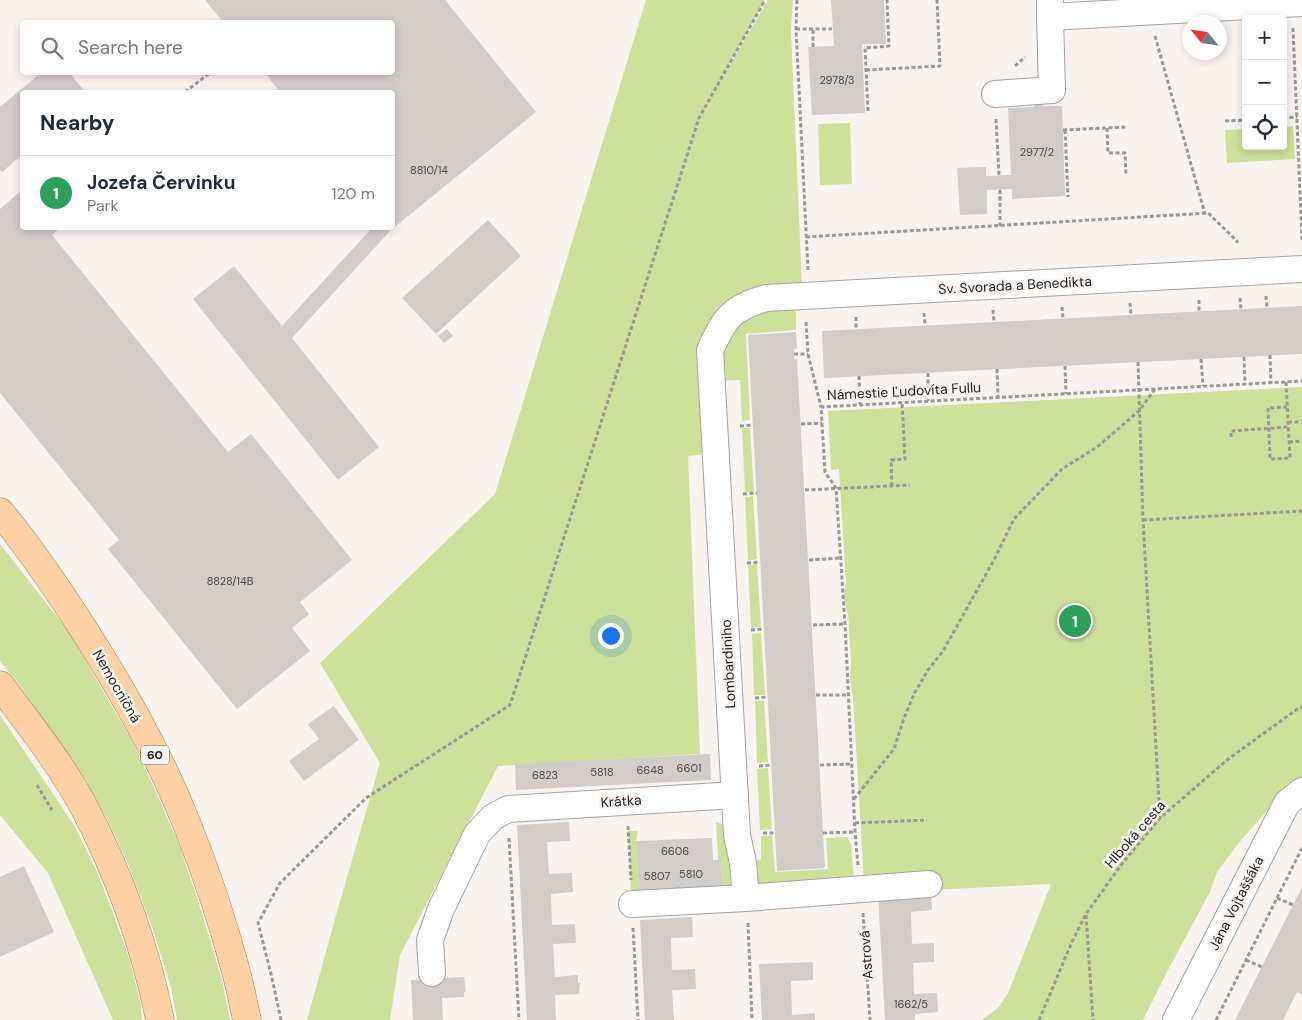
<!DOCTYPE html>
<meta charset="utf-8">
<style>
:root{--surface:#fff;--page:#f2f2f3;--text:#1f2937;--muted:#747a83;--line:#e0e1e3;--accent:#474cc1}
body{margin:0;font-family:"DM Sans",sans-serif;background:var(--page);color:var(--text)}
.controls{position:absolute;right:15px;top:15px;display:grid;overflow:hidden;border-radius:5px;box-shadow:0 2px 8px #0003}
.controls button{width:45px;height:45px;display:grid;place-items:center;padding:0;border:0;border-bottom:1px solid var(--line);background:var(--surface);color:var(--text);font:25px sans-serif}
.compass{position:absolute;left:1182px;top:15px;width:45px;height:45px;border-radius:50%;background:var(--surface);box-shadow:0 2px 8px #0003;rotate:299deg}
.you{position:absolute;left:610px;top:635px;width:18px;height:18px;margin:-12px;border:4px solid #fff;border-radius:50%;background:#1a73e8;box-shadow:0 0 0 8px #1a73e833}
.badge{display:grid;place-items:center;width:32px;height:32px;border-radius:50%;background:var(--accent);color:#fff;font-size:16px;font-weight:700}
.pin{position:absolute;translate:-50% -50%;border:2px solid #fff;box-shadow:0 1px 5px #0006}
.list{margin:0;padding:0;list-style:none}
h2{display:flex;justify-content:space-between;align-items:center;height:65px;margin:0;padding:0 20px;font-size:21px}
h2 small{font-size:16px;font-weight:400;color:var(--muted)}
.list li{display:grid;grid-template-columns:32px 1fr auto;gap:15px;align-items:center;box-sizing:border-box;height:75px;padding:0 20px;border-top:1px solid var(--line)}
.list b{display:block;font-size:19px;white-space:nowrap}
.list p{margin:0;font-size:16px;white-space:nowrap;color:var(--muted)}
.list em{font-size:16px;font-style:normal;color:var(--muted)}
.icon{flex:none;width:28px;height:28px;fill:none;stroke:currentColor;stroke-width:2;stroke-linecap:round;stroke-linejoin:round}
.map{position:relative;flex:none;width:1302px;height:1020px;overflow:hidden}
.search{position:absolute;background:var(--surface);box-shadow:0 2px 8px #0003;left:20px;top:20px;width:375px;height:55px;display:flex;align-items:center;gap:12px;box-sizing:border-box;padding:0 18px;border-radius:5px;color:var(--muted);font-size:19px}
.panel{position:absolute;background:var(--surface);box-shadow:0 2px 8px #0003;left:20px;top:90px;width:375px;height:140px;border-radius:5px}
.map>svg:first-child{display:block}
.green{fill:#cde19c}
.building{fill:#d2cdc9}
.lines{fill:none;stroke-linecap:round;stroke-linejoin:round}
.street-casing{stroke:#a8a3a0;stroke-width:28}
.primary-casing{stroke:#ad7e4e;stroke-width:29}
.path{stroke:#9c9795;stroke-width:3;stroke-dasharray:4 2.5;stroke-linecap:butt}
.street{stroke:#fff;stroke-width:26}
.primary{stroke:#fcd1a6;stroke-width:28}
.labels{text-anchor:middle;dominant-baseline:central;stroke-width:5;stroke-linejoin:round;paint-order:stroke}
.number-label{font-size:11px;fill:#4c4946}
.shield{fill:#faf4f1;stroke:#615e5b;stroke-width:1}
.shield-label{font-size:12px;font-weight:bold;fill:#1f1d1b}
.street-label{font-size:14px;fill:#1f1d1b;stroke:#faf4f1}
</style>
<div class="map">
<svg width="1302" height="1020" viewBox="0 0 1302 1020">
<rect width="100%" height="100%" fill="#faf4f1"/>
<g class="green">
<path d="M646 0H765L718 85 768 0H793L791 30 802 287 730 305 707 454 688 456 700 754 498 766 400 955 390 1020H307L337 912 380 763 320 663 495 494Z"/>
<path d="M850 123 852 184 820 185 818 124Z"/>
<path d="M1293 126 1295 159 1227 163 1225 130 1246 129V146H1283V127Z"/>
<path d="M790 306 796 312V330L746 334 750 420 742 421 740 380 719 381 722 353 727 341 739 324 766 308Z"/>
<path d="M1302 387V779L1277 799 1237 845 1217 872 1210 892 1169 968 1143 1020H982L999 1007 1009 991 1051 884 931 890 864 882 853 697 850 679 851 660 848 615 844 599 846 582 839 469 831 470 828 411Z"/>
<path d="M742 428H750L754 492H745Z"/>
<path d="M753 496 757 559 748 561 745 497Z"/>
<path d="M0 544 69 632 131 739 156 792 180 847 202 913 222 980 230 1020H177L171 987 151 924 126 859 106 817 82 774 20 686 0 661Z"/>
<path d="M757 564 761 627 751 628 748 565Z"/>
<path d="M761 633 765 695H754L752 634Z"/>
<path d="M764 700 768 762 757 763 755 701Z"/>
<path d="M0 715 74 825 97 872 113 913 130 961 141 1005 142 1020H113L48 873 0 815Z"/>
<path d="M768 768 772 829 760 830 757 769Z"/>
<path d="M716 822 723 825 733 882 729 887 723 886 721 860H718Z"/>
<path d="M628 831H638L636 841 639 890 631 891Z"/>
<path d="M772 835 775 872 828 869 826 838 847 837 851 844 854 882 772 889 755 883 748 862 761 860V836Z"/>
</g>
<g class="building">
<path d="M205 0H445L536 112 391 230 292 338 379 447 338 480 193 299 234 266 282 326 372 228H392V92H280L264 72H392V22H223Z"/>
<path d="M831 0H884L886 44H862L865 113 812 115 808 47 834 46Z"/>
<path d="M42 72H69L85 92H22V155L2 172 0 170V107Z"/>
<path d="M1034 101H1042L1043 106H1062L1065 196 1012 199V189L987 190V214L960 215 957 168 986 167V176L1011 175 1008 108 1034 107Z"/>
<path d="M22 190V228H55L57 231 52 235 228 452 251 434 352 560 300 602 309 614 292 628 310 651 237 709 108 549 119 540 0 393V209Z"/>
<path d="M488 220 521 256 436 334 402 298Z"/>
<path d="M1302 306V354L824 378 822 331Z"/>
<path d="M447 329 453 336 444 343 438 336Z"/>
<path d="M796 332 797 349H794V359H797L825 868 777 871 748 335Z"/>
<path d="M334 706 359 740 304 781 289 761 319 739 308 724Z"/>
<path d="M710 754 711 780 516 790 515 764Z"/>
<path d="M569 822 570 841 547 842 549 874 572 873 573 892 551 894 552 925 575 924 576 943 553 944 555 977 578 975V983H580L579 994 555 995 556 1020H527L517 825Z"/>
<path d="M712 838 713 860H721L723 886 639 890 636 841Z"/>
<path d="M24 866 54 932 0 957V877Z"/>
<path d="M1302 887V994L1297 992 1283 1020H1235Z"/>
<path d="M931 890 932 910 911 912 912 944 934 943V962L913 963 914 994 937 993 938 1012 915 1014V1020H885L878 893Z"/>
<path d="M692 917 693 937 671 938 672 970 695 969 696 989 672 990 674 1020H645L640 920Z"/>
<path d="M813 962V980L791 981 792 1015 815 1013V1020H762L759 964Z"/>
<path d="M464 977 466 992H464V997L442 998 443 1020H413L411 980Z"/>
</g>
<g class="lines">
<g class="street-casing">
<g id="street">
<path d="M1050 0V17L1302 3"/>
<path d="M995 94 1052 90 1050 17"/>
<path d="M746 898 743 863 737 835 710 350C725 318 731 308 766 298L1302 269"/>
<path d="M632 904 746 898 929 884"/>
<path d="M432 973 430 940 441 909 477 834 493 817 508 809 735 795"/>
<path d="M1176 1020 1287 803 1302 791"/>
</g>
</g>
<g class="primary-casing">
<g id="primary">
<path d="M0 512C27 544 52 581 75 616 117 681 157 749 186 822 205 869 222 919 235 968 240 985 243 1003 247 1020"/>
<path d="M0 685C29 724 61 764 84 807 119 874 145 945 160 1020"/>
</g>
</g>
<g class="path">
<path d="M797 0 796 29 808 270"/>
<path d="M1293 28 1302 240"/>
<path d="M796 29H832"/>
<path d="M1155 36 1205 214"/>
<path d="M813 47V29"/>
<path d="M1015 66 1025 57"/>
<path d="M866 70 940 66 937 0"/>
<path d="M185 92 211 72"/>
<path d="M868 111 865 48 889 46 887 0"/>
<path d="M1283 118 1297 117"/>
<path d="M996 119 999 175"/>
<path d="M1225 121 1246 120"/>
<path d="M1107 128 1108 153H1125L1126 174"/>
<path d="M1063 130 1126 127"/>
<path d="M1065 130 1068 197"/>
<path d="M1000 190V226"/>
<path d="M806 237 1208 213 1237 241V243"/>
<path d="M1266 296 1267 308"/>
<path d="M1240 298 1241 309"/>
<path d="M1199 300V311"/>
<path d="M1130 303 1131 315"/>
<path d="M1062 307 1063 319"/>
<path d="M993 310 994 322"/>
<path d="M924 313 925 325"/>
<path d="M856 317V329"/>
<path d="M806 322 808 354 821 407"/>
<path d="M794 354H808"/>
<path d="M1270 355 1271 383"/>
<path d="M1244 357 1245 384"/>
<path d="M1201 359 1203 386"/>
<path d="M1138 362 1143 520 1160 818"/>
<path d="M1065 366 1066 394"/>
<path d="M997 369 998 397"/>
<path d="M928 373V401"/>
<path d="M859 376 860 404"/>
<path d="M1286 382 1290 458 1270 459 1268 408 1287 407"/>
<path d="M1288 422H1302"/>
<path d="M801 424 822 423"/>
<path d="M740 426 753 425"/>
<path d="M1231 437V431L1288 427"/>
<path d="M1289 442 1302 441"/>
<path d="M892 486 891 460 905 459 902 402"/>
<path d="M805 490 910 485"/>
<path d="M743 494 757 493"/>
<path d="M1143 520 1302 511"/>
<path d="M809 560 840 558"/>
<path d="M747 563 760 562"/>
<path d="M813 625 844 624"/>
<path d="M751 630 764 629"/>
<path d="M816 695H848"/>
<path d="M755 698 767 697"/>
<path d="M820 765 852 764"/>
<path d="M759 766 771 765"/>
<path d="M37 785 52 810"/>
<path d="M854 799 894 749 903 721 914 694 928 670 943 651 994 560 1014 519 1062 469 1097 447 1139 411 1155 389"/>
<path d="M855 823 927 820"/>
<path d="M628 826 631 880"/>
<path d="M763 833H774"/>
<path d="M823 833 855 832"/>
<path d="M509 838 519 1020"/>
<path d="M858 865 855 832 845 624 836 488 825 472 821 407 1302 381"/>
<path d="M1277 898 1293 905"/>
<path d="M863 913 870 1020"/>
<path d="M1086 915 1093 1020"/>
<path d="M748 923 752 1020"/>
<path d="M633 928 638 1020"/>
<path d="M1246 960 1262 967"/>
<path d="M281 1020 271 974 258 923 280 883 366 798 510 705 699 118 765 0"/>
<path d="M1039 1020 1072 942 1086 914 1121 865 1160 818 1227 760 1296 710 1302 707"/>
<path d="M1216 1020 1302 848"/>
</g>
<use href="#street" class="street"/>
<use href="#primary" class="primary"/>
</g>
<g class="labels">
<g class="number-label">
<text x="837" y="80">2978/3</text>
<text x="1037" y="152">2977/2</text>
<text x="429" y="170">8810/14</text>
<text x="230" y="581">8828/14B</text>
<text x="689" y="768">6601</text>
<text x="650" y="770">6648</text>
<text x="602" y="772">5818</text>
<text x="545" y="775">6823</text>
<text x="675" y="851">6606</text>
<text x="691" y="874">5810</text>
<text x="657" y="876">5807</text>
<text x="911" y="1004">1662/5</text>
</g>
<rect class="shield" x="141" y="745.5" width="28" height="19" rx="4"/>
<g class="shield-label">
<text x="155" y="755">60</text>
</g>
<g class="street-label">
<text transform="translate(1015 285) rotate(-3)">Sv. Svorada a Benedikta</text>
<text transform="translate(904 391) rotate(-3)">Námestie Ľudovíta Fullu</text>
<text transform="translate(728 664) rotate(-93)">Lombardiniho</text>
<text transform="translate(117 686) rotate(60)">Nemocničná</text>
<text transform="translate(621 801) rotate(-4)">Krátka</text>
<text transform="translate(1135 834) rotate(-49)">Hlboká cesta</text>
<text transform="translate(1236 903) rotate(-63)">Jána Vojtaššáka</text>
<text transform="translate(866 955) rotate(-94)">Astrová</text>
</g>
</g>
</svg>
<div class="controls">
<button>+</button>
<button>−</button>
<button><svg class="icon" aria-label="locate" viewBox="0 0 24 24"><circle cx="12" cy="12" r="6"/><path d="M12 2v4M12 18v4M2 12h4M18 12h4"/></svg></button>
</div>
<svg class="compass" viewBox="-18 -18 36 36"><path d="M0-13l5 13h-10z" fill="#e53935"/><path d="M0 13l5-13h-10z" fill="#747a83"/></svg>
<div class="you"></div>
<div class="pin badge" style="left:1075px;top:621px;background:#2e9e5b">1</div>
<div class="search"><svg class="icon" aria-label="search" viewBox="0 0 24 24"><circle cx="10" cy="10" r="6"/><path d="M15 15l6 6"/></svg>Search here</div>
<section class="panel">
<h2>Nearby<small></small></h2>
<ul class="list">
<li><span class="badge" style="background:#2e9e5b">1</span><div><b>Jozefa Červinku</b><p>Park</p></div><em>120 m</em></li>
</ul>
</section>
</div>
